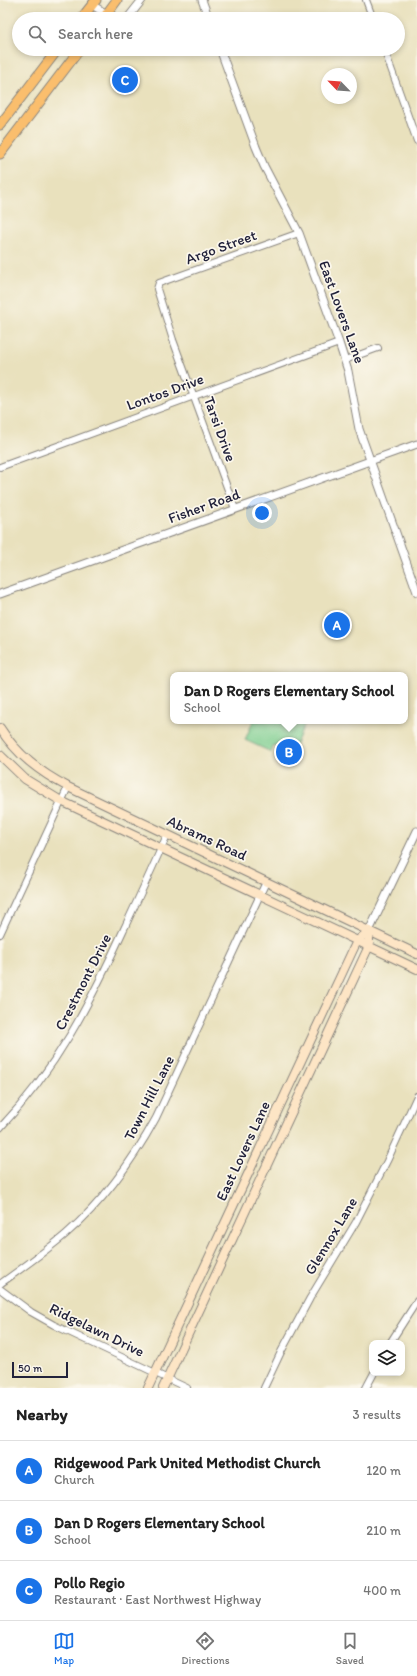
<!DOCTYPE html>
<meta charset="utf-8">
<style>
:root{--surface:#fff;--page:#f2f2f2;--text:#222;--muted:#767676;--line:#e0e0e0;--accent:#1a73e8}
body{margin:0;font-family:Itim,sans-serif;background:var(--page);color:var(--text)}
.controls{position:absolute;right:12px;bottom:12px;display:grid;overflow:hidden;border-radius:8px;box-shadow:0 2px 6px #0003}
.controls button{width:36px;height:36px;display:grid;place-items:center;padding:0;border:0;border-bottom:1px solid var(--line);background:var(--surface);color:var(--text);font:20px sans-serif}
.compass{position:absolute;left:321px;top:68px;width:36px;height:36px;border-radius:50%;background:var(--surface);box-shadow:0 2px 6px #0003;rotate:295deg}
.scale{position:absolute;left:12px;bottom:10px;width:56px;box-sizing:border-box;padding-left:4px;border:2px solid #22223b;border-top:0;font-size:11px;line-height:14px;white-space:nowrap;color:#22223b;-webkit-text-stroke:3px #fbf7ec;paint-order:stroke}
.you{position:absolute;left:262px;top:513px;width:14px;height:14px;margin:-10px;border:3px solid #fff;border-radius:50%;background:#1a73e8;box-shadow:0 0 0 6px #1a73e833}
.badge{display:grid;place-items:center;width:26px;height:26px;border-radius:50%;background:var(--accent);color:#fff;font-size:13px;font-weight:700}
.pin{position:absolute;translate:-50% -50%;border:2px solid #fff;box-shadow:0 1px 4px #0006}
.popup{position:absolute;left:170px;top:672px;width:238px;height:52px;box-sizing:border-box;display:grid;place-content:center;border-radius:8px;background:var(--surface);filter:drop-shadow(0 1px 3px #0005);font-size:13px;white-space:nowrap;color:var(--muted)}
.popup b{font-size:15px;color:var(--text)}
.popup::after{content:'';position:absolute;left:50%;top:100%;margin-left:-8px;border:8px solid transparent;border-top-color:var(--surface)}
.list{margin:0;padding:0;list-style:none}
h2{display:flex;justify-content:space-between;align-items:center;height:52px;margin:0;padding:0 16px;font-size:17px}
h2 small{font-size:13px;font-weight:400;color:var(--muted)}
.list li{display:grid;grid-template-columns:26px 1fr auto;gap:12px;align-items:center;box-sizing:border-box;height:60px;padding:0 16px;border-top:1px solid var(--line)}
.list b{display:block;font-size:15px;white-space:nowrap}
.list p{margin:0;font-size:13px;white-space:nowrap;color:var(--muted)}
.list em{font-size:13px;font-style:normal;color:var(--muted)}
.icon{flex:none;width:22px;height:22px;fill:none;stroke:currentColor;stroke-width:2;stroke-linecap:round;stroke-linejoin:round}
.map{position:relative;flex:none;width:417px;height:1388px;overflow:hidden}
.search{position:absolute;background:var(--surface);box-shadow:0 2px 6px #0003;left:12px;right:12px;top:12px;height:44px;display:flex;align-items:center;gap:10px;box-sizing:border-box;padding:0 14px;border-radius:22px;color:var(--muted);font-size:15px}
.sheet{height:232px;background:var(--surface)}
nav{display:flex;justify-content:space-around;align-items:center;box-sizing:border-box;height:56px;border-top:1px solid var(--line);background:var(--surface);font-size:11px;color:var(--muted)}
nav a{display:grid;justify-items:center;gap:2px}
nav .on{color:var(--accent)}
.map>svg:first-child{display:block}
.green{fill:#7bcd8e;stroke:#4e7864}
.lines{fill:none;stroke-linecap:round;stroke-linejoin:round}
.minor-casing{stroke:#86827c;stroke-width:8}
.tertiary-casing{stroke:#86827c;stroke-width:9}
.secondary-casing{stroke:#86827c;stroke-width:10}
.primary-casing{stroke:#86827c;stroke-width:11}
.minor{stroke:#fff;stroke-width:6}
.tertiary{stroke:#fff;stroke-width:7}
.secondary{stroke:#fde5c5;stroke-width:8}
.primary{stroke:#fabe6d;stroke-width:9}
.labels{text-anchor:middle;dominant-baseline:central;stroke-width:3.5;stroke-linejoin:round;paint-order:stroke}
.street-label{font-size:15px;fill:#22223b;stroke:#fbf7ec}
</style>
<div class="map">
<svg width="417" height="1388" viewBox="0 0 417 1388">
<rect width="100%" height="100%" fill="#fbf7ec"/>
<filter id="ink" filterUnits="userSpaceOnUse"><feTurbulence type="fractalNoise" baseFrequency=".025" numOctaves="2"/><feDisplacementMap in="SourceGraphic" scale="8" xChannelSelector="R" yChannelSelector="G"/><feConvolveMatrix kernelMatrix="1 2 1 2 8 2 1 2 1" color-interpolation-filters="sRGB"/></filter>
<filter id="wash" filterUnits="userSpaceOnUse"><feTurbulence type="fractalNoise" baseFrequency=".012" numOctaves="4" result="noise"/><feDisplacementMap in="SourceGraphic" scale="16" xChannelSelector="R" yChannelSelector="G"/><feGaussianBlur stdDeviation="0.9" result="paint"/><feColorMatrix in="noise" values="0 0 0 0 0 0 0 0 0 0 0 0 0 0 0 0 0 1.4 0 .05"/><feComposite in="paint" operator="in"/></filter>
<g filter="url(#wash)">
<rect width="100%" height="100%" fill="#e9e1bd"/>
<path class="green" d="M253 721H306L292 753 274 745 271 752 245 740Z"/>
</g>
<g filter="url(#ink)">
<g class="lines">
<g class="minor-casing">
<g id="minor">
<path d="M366 0 373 19"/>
<path d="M384 49 417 141"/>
<path d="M345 360 378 348"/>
<path d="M0 467 339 343"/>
<path d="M235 509 173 340 157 289 159 283 299 233"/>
<path d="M0 934 68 787"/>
<path d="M0 1128C57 1068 89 1005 123 931 138 899 153 867 167 835"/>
<path d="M0 1284C22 1268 45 1252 66 1234 104 1201 132 1162 156 1118L266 882"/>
<path d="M0 1289 31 1312 54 1325 187 1388"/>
<path d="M390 1343 417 1301"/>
<path d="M264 1388 281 1352 310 1298 356 1222 387 1161 417 1096"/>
<path d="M366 1388 374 1373"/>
</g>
</g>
<g class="tertiary-casing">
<g id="tertiary">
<path d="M202 0 209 19"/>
<path d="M92 5 115 19"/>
<path d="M127 19 142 0"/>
<path d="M220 49 256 147 264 166 299 233 339 343 348 371 359 429 417 592"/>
<path d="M0 594 417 444"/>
<path d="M369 931 417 831"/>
</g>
</g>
<g class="secondary-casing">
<g id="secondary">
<path d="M0 728C17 755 40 772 68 787L417 954"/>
<path d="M0 755 25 779 61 801 417 969"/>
<path d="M148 1388 357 941 369 931"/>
<path d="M163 1388 369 946V931"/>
</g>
</g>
<g class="primary-casing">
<g id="primary">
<path d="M81 19 96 0"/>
<path d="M103 19 117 0"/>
<path d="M0 125 58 49"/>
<path d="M0 154 80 49"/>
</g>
</g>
<use href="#minor" class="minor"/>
<use href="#tertiary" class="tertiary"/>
<use href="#secondary" class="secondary"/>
<use href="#primary" class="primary"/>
</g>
</g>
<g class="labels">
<g class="street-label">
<text transform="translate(221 247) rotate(-20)">Argo Street</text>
<text transform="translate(342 312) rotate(70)">East Lovers Lane</text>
<text transform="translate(165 392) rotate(-20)">Lontos Drive</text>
<text transform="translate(220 429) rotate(70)">Tarsi Drive</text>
<text transform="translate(204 506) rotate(-20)">Fisher Road</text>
<text transform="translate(207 838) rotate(25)">Abrams Road</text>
<text transform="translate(83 982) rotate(-63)">Crestmont Drive</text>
<text transform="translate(149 1098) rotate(-63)">Town Hill Lane</text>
<text transform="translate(243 1151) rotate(-65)">East Lovers Lane</text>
<text transform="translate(331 1236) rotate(-59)">Glennox Lane</text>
<text transform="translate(97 1330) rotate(26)">Ridgelawn Drive</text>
</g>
</g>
</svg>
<div class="controls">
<button><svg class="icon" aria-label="layers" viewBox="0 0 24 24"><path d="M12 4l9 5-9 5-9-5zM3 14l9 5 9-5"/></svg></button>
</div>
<svg class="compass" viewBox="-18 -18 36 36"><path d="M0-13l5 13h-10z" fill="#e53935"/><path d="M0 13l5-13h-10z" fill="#767676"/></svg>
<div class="scale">50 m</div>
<div class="you"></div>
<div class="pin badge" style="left:337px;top:625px">A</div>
<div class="pin badge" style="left:289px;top:752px">B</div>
<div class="popup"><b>Dan D Rogers Elementary School</b>School</div>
<div class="pin badge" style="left:125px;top:80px">C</div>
<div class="search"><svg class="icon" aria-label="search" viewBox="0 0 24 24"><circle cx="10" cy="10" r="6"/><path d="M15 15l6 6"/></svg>Search here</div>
</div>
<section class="sheet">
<h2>Nearby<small>3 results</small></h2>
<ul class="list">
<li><span class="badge">A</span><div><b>Ridgewood Park United Methodist Church</b><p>Church</p></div><em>120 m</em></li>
<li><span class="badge">B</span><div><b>Dan D Rogers Elementary School</b><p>School</p></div><em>210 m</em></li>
<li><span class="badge">C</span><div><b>Pollo Regio</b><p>Restaurant · East Northwest Highway</p></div><em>400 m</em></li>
</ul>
</section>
<nav>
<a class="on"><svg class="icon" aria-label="map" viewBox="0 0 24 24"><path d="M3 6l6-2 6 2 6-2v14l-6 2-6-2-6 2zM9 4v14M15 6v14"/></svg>Map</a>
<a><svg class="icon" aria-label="directions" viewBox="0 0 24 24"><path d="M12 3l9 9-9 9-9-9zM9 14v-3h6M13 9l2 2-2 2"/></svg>Directions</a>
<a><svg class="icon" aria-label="saved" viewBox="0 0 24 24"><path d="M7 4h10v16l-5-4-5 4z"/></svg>Saved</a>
</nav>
